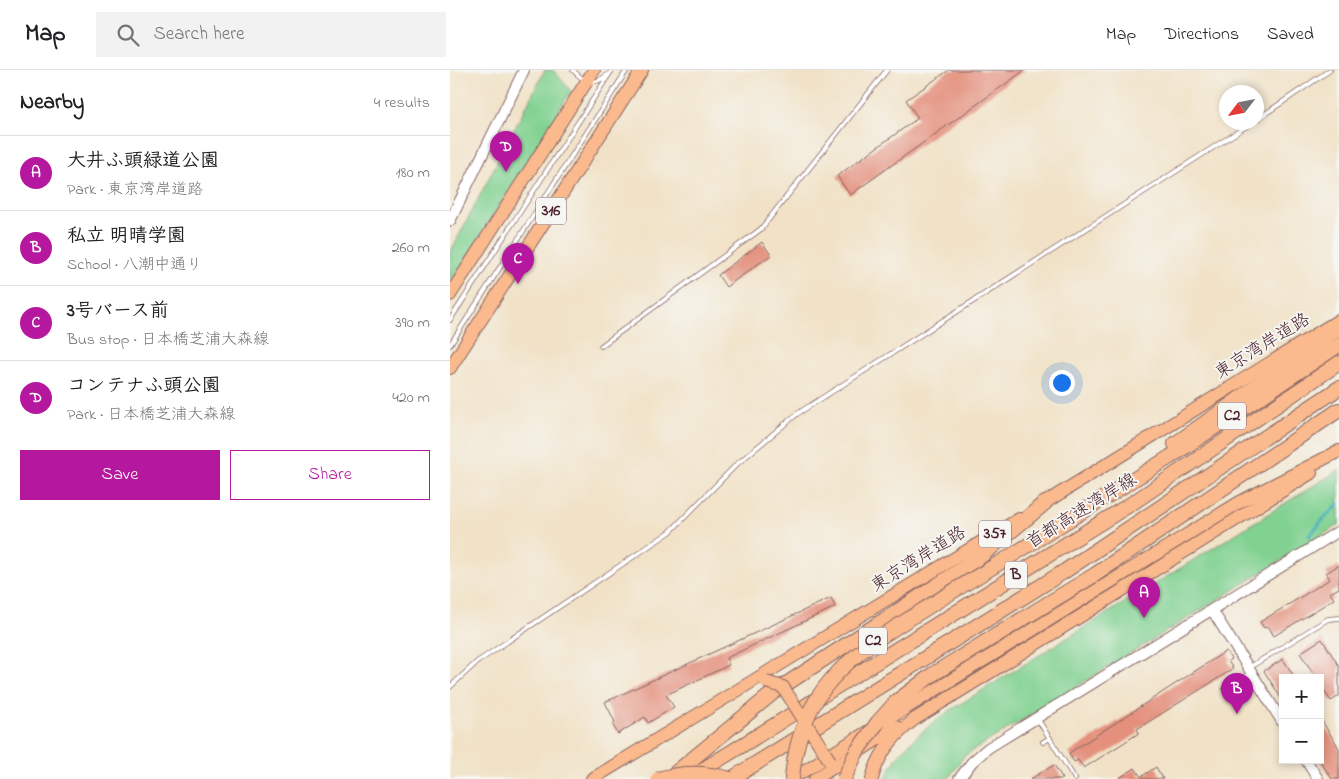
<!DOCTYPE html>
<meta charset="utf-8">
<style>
:root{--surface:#fff;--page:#f2f2f2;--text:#202124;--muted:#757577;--line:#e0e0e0;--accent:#b5179e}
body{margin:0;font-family:"Indie Flower","Klee One",sans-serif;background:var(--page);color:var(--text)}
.controls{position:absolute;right:15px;bottom:15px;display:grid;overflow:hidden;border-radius:0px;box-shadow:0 2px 8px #0003}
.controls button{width:45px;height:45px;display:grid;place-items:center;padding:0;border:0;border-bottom:1px solid var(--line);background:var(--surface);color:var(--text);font:25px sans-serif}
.compass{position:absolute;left:769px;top:15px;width:45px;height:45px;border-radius:50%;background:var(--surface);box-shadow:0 2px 8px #0003;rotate:238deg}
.you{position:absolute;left:611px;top:312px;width:18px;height:18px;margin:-12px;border:4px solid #fff;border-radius:50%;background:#1a73e8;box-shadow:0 0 0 8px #1a73e833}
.badge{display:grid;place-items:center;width:32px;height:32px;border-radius:50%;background:var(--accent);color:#fff;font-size:16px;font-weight:700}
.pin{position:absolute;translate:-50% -41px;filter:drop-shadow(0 1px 2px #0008)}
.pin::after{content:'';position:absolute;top:26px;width:18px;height:15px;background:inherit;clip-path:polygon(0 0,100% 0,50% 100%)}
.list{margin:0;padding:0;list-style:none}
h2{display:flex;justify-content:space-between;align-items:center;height:65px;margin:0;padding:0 20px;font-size:21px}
h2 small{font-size:16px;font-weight:400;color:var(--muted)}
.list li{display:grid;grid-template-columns:32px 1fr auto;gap:15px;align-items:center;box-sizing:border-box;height:75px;padding:0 20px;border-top:1px solid var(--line)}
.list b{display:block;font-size:19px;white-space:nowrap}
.list p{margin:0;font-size:16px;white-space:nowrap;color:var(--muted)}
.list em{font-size:16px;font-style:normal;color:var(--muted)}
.actions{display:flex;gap:10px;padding:15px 20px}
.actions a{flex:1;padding:11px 0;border:1px solid var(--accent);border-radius:0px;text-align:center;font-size:18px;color:var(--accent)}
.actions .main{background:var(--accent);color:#fff}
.icon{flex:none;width:28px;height:28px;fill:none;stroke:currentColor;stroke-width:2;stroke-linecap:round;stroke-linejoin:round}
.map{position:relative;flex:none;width:889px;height:709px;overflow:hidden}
header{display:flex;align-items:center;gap:30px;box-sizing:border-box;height:70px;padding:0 25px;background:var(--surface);border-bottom:1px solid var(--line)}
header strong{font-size:24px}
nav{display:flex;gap:28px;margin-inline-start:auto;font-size:18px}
.search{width:350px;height:45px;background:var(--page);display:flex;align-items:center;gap:12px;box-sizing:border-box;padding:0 18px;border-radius:0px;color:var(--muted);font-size:19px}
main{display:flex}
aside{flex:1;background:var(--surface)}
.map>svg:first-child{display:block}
.green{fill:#81d191;stroke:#66785e}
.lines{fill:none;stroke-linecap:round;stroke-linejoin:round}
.stream{stroke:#40afbb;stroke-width:3}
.building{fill:#e4907d}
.service-casing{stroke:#846362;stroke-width:5.5}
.tertiary-casing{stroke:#846362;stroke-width:12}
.primary-casing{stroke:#846362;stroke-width:14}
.trunk-casing{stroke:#846362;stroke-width:14}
.motorway-casing{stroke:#846362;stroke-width:16}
.service{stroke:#fff;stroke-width:4}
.tertiary{stroke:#fff;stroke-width:10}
.primary{stroke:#fbba8d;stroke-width:12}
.trunk{stroke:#fbba8d;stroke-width:12}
.motorway{stroke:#fbba8d;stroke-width:14}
.trunk-bridge-casing{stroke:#846362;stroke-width:14;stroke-linecap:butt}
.motorway-bridge-casing{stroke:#846362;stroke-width:16;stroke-linecap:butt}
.trunk-bridge{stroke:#fbba8d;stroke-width:12}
.motorway-bridge{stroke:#fbba8d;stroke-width:14}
.labels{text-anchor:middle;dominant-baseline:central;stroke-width:4;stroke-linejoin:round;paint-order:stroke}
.shield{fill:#f6f6f2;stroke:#7e6067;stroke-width:1}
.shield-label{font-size:16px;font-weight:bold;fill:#4a1f2b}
.street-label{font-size:18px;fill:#4a1f2b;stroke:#f6f6f2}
</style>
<header>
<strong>Map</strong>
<div class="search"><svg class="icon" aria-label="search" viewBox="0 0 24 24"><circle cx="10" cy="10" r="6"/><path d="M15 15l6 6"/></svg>Search here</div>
<nav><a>Map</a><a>Directions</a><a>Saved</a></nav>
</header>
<main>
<aside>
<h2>Nearby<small>4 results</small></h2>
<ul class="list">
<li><span class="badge">A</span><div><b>大井ふ頭緑道公園</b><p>Park · 東京湾岸道路</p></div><em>180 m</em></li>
<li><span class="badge">B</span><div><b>私立 明晴学園</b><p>School · 八潮中通り</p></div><em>260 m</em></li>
<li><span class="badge">C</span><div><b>3号バース前</b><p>Bus stop · 日本橋芝浦大森線</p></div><em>390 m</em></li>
<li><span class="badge">D</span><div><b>コンテナふ頭公園</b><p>Park · 日本橋芝浦大森線</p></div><em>420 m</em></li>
</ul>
<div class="actions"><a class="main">Save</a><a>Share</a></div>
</aside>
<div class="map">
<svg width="889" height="709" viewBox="0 0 889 709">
<rect width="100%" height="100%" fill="#f6f6f2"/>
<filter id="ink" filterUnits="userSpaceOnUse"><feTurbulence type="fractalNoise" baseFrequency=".02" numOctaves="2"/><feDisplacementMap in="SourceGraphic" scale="10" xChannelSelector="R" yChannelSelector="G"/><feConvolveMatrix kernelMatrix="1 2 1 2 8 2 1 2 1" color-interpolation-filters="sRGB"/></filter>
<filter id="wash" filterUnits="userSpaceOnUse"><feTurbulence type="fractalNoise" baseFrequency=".0096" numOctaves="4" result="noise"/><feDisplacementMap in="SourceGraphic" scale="20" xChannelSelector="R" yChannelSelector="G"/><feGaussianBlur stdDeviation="1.12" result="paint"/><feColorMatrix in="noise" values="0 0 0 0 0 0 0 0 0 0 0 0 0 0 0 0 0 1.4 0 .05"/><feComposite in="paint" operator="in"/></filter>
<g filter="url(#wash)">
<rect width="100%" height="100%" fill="#f1e2c7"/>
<g class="green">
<path d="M95 0H103L121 21 0 214V183Z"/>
<path d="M889 400V455L514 686 498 709H436C447 678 474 661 499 641Z"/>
</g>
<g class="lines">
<path class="stream" d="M859 466 876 446 889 434"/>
</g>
<g id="blocks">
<g class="building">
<path d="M499 0H575L400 125 387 106 468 48 456 30Z"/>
<path d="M312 172 321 185 276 217 268 205Z"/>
<path d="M889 495V518L880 523 884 529 824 566 818 556 814 558 810 552 880 509 876 503Z"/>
<path d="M381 528 385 537 276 588 279 595 216 625 224 637 198 653 195 647 168 664 162 654 165 652 155 632Z"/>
<path d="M872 569 889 596V626L881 631 870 615V608H866L850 583Z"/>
<path d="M776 581 781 589 778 591 783 599 687 659 689 663 634 698 628 690 624 692 619 683Z"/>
<path d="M833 589 845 608H833V631L814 601Z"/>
<path d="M870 648 889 678V709H882L870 691Z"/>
<path d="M604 695 613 709H580Z"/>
<path d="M706 697 713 709H668L685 698 691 707Z"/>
</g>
</g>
</g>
<g filter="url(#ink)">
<use href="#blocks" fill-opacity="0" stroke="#846362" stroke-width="1"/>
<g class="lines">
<g class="service-casing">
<g id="service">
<path d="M123 0C134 12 143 17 157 5"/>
<path d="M806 50 880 0"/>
<path d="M0 250 162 0"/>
<path d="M0 275 177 0"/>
<path d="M151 276 311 159 437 0"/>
<path d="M800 597 878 549 889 548"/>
<path d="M0 617 27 592 220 462 287 394 347 344 803 52"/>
<path d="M775 619 801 603"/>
<path d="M587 648 625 709"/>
<path d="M593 672 600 668"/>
</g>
</g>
<g class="tertiary-casing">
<g id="tertiary">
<path d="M0 151 74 0"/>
<path d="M762 540 833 653"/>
<path d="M856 690 868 709"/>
<path d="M509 709 522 692 538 678 889 461"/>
</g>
</g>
<g class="primary-casing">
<g id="primary">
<path d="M0 225 144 0"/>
<path d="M0 298 192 0"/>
</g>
</g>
<g class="trunk-casing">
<g id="trunk">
<path d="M588 437 889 250"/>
<path d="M142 709 569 449"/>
<path d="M341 709 790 432 889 381"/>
<path d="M365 709 447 657"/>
<path d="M422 709C428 683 445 664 465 649L861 403"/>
</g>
</g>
<g class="motorway-casing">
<g id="motorway">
<path d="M725 374 889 258"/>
<path d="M564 484 720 387 889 275"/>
<path d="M428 652 446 632 483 604 646 504 889 340"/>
<path d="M241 707 684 432 889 293"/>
<path d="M218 709 324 622 530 487 595 433"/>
<path d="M281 709 615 501 889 318"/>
</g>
</g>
<use href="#service" class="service"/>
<use href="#tertiary" class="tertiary"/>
<use href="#primary" class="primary"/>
<use href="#trunk" class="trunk"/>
<use href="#motorway" class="motorway"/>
<g class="trunk-bridge-casing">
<path id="trunk-bridge" d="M316 612 333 617 380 691"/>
</g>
<g class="motorway-bridge-casing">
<g id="motorway-bridge">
<path d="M208 709C232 702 256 702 280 709"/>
<path d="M342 709C349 620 400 585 470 542 501 522 533 503 564 484"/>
<path d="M394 709 407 681 428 652"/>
</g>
</g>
<use href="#trunk-bridge" class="trunk-bridge"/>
<use href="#motorway-bridge" class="motorway-bridge"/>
</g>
</g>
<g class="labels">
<g class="shield">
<rect x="86" y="127.5" width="30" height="27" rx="4"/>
<rect x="768" y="332.5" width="28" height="27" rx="4"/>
<rect x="529" y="450.5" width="32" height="27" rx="4"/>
<rect x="555" y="491.5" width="22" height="27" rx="4"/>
<rect x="409" y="557.5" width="28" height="27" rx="4"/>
</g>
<g class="shield-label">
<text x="101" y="141">316</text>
<text x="782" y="346">C2</text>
<text x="545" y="464">357</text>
<text x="566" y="505">B</text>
<text x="423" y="571">C2</text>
</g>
<g class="street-label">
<text transform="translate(813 277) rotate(-32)">東京湾岸道路</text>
<text transform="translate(632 442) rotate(-32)">首都高速湾岸線</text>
<text transform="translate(469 490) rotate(-32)">東京湾岸道路</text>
</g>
</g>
</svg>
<div class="controls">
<button>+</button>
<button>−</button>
</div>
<svg class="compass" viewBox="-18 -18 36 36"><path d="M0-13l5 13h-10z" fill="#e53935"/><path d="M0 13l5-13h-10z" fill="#757577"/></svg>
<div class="you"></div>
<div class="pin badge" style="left:694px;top:548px">A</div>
<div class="pin badge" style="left:787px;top:644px">B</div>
<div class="pin badge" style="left:68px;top:214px">C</div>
<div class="pin badge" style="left:56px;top:102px">D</div>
</div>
</main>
